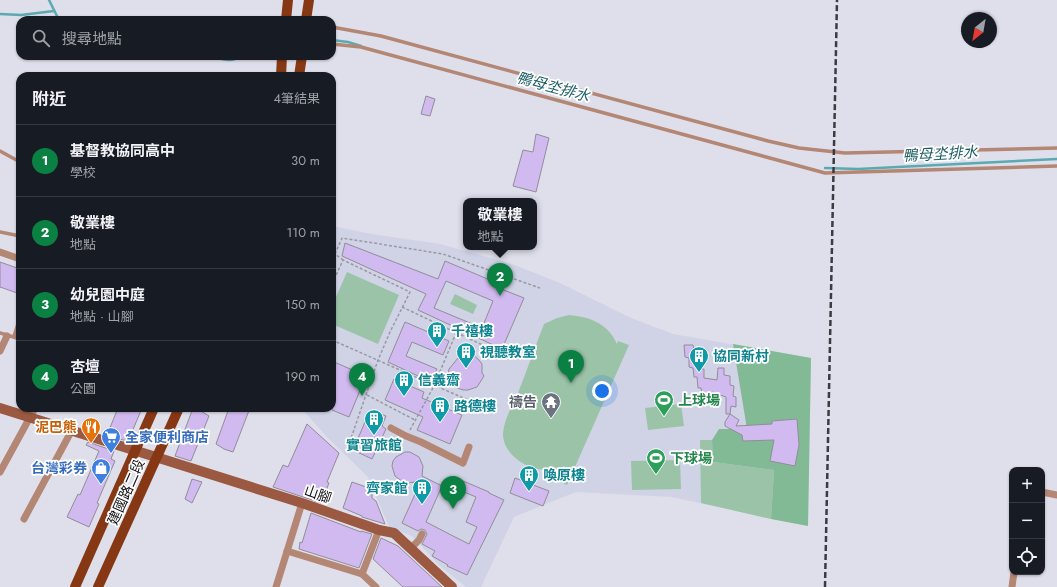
<!DOCTYPE html>
<html lang="zh-TW">
<meta charset="utf-8">
<style>
:root{--surface:#171b24;--page:#20242c;--text:#f1f3f6;--muted:#9ea1a6;--line:#363941;--accent:#0b8043}
body{margin:0;font-family:Jost,"Noto Sans TC",sans-serif;background:var(--page);color:var(--text)}
.controls{position:absolute;right:12px;bottom:12px;display:grid;overflow:hidden;border-radius:8px;box-shadow:0 1px 3px #0004}
.controls button{width:36px;height:36px;display:grid;place-items:center;padding:0;border:0;border-bottom:1px solid var(--line);background:var(--surface);color:var(--text);font:20px sans-serif}
.compass{position:absolute;left:961px;top:12px;width:36px;height:36px;border-radius:50%;background:var(--surface);box-shadow:0 1px 3px #0004;rotate:211deg}
.you{position:absolute;left:602px;top:391px;width:14px;height:14px;margin:-10px;border:3px solid #fff;border-radius:50%;background:#1a73e8;box-shadow:0 0 0 6px #1a73e833}
.badge{display:grid;place-items:center;width:26px;height:26px;border-radius:50%;background:var(--accent);color:#fff;font-size:13px;font-weight:700}
.pin{position:absolute;translate:-50% -33px;filter:drop-shadow(0 1px 2px #0008)}
.pin::after{content:'';position:absolute;top:21px;width:14px;height:12px;background:inherit;clip-path:polygon(0 0,100% 0,50% 100%)}
.popup{position:absolute;left:463px;top:198px;width:74px;height:52px;box-sizing:border-box;display:grid;place-content:center;border-radius:8px;background:var(--surface);filter:drop-shadow(0 1px 3px #0005);font-size:13px;white-space:nowrap;color:var(--muted)}
.popup b{font-size:15px;color:var(--text)}
.popup::after{content:'';position:absolute;left:50%;top:100%;margin-left:-8px;border:8px solid transparent;border-top-color:var(--surface)}
.list{margin:0;padding:0;list-style:none}
h2{display:flex;justify-content:space-between;align-items:center;height:52px;margin:0;padding:0 16px;font-size:17px}
h2 small{font-size:13px;font-weight:400;color:var(--muted)}
.list li{display:grid;grid-template-columns:26px 1fr auto;gap:12px;align-items:center;box-sizing:border-box;height:72px;padding:0 16px;border-top:1px solid var(--line)}
.list b{display:block;font-size:15px;white-space:nowrap}
.list p{margin:0;font-size:13px;white-space:nowrap;color:var(--muted)}
.list em{font-size:13px;font-style:normal;color:var(--muted)}
.icon{flex:none;width:22px;height:22px;fill:none;stroke:currentColor;stroke-width:2;stroke-linecap:round;stroke-linejoin:round}
.map{position:relative;flex:none;width:1057px;height:587px;overflow:hidden}
.search{position:absolute;background:var(--surface);box-shadow:0 1px 3px #0004;left:16px;top:16px;width:320px;height:44px;display:flex;align-items:center;gap:10px;box-sizing:border-box;padding:0 14px;border-radius:12px;color:var(--muted);font-size:15px}
.panel{position:absolute;background:var(--surface);box-shadow:0 1px 3px #0004;left:16px;top:72px;width:320px;height:340px;border-radius:12px}
.map>svg:first-child{display:block}
.built{fill:#d0d3e6}
.green{fill:#9bc3a8}
.forest{fill:#82ba96}
.lines{fill:none;stroke-linecap:round;stroke-linejoin:round}
.stream{stroke:#5baab2;stroke-width:2.5}
.building{fill:#d1baef;stroke:#918d97;fill-rule:evenodd}
.path{stroke:#9899a2;stroke-width:1.5;stroke-dasharray:3 2;stroke-linecap:butt}
.lane{stroke:#b48674;stroke-width:3.5}
.street{stroke:#b48674;stroke-width:7}
.secondary{stroke:#9a5940;stroke-width:10}
.primary{stroke:#863714;stroke-width:10}
.rail{stroke:#3b3b41;stroke-width:2.5;stroke-dasharray:6 3;stroke-linecap:butt}
.labels{text-anchor:middle;dominant-baseline:central;stroke-width:3.5;stroke-linejoin:round;paint-order:stroke}
.culture-label{font-size:14px;font-weight:bold;fill:#0d838f;stroke:#fff;text-anchor:start}
.leisure-label{font-size:14px;font-weight:bold;fill:#27864d;stroke:#fff;text-anchor:start}
.worship-label{font-size:14px;font-weight:bold;fill:#5b616d;stroke:#fff;text-anchor:end}
.food-label{font-size:14px;font-weight:bold;fill:#c56008;stroke:#fff;text-anchor:end}
.shop-label{font-size:14px;font-weight:bold;fill:#366cbe;stroke:#fff;text-anchor:start}
.street-label{font-size:14px;fill:#111115;stroke:#fff}
.water-label{font-size:15px;font-style:italic;fill:#1d5f65;stroke:#fff}
</style>
<div class="map">
<svg width="1057" height="587" viewBox="0 0 1057 587">
<rect width="100%" height="100%" fill="#dedfeb"/>
<path class="built" d="M332 226 372 234 440 244 512 264 560 283 631 318 673 334 811 358 808 526 671 497 576 492 514 517 481 587H466L440 566 412 536 389 527 368 477 327 437 301 408H332Z"/>
<g class="green">
<path d="M347 272 399 295 378 344 332 324V306Z"/>
<path d="M455 294 477 305 473 314 450 304Z"/>
<path d="M569 315C591 317 608 324 617 344L618 341 629 345 567 485 558 481 565 466C551 472 538 471 524 464 513 458 504 448 503 436 503 421 512 406 518 393 527 370 535 347 544 324L557 318Z"/>
<path d="M681 404 684 426 648 430 645 408Z"/>
<path d="M700 440H712L713 462 774 470 771 519 701 503Z"/>
<path d="M680 460 681 489 632 490 631 461Z"/>
</g>
<path class="forest" d="M733 344 811 358 808 526 771 519 774 470 713 462 712 440 719 429H747Z"/>
<g class="lines">
<g class="stream">
<path d="M49 0 59 20"/>
<path d="M0 14 21 15 54 11"/>
<path d="M332 40 348 42 361 46"/>
<path d="M212 56C221 59 232 63 241 56"/>
<path d="M825 168 858 169 1057 159"/>
</g>
</g>
<g class="building">
<path d="M426 96 435 99 430 116 421 114Z"/>
<path d="M536 134 549 138 536 192 513 186 523 150 533 152Z"/>
<path d="M345 243 438 279 445 261 497 283 496 287 524 298 502 349 418 310 426 294 342 256ZM446 281 493 301 482 328 434 308Z"/>
<path d="M0 262 20 269V294L0 287Z"/>
<path d="M405 322 449 341 443 355 412 342 406 356 437 369 431 382 388 362Z"/>
<path d="M684 345H693L694 350 697 351V358L701 359V369H704V378L717 380 718 368H724V375L730 376V385L734 386 733 396 736 397V407L731 406 730 414 739 420 736 426 772 424V421L797 419 799 445 795 466 770 461 774 440 743 441 742 435 725 426V422L730 414H726V397L712 392 713 400H703L701 388H698L697 377H694L693 368 689 367V358L685 357Z"/>
<path d="M463 352 472 354 479 360 482 364V373L484 376 477 387 468 390H463L455 387 451 383 448 375 449 369Z"/>
<path d="M332 361 366 376 349 417 332 410Z"/>
<path d="M394 379 424 392 422 398 462 415 450 444 417 430 423 417 385 400Z"/>
<path d="M118 408H142L132 432 134 433 130 442 107 435Z"/>
<path d="M193 408H196L209 416 191 461 175 456Z"/>
<path d="M229 408H250L233 452 224 449 216 444Z"/>
<path d="M378 413 386 416 382 426 386 429 372 459 353 450 368 415 376 419Z"/>
<path d="M307 424 339 453 327 482 329 483 321 503 273 487 283 465 288 467Z"/>
<path d="M88 442 114 451 111 459 115 461 97 503 99 504 89 527 67 517 78 494 80 495 99 451 86 445Z"/>
<path d="M405 452H410L419 457 423 466 422 476 442 486 426 522 455 537 469 544 477 527 466 522 476 497 452 487 456 478 489 492V493L504 500 467 575 447 566 448 565 432 556 435 551 422 544 427 534 425 530 421 529 418 531 402 523 421 481 408 483 403 482 395 476 392 466 393 461 396 457Z"/>
<path d="M515 478 549 491 543 506 510 493Z"/>
<path d="M192 479 202 482 192 503 185 499Z"/>
<path d="M352 482 372 489V498L376 501 385 524 362 517V516L343 508Z"/>
<path d="M311 513 361 532V531L372 534 359 568 299 549 300 542 302 543Z"/>
<path d="M381 538 398 546 442 587H403L373 559Z"/>
</g>
<g class="lines">
<g class="path">
<path d="M335 254 342 238 443 254 540 288"/>
<path d="M332 261 335 254 343 260"/>
<path d="M332 284 343 260 410 292 390 332 378 360 348 447"/>
<path d="M402 307 508 357"/>
<path d="M332 340 486 408"/>
<path d="M367 395 415 420"/>
<path d="M410 430 434 386 456 333"/>
</g>
<g class="lane">
<path d="M332 27 381 36 768 141 799 148 845 153 1057 148"/>
<path d="M332 44 361 47 825 173 1057 166"/>
<path d="M0 151 20 162"/>
<path d="M0 232 20 236"/>
<path d="M0 333 20 339"/>
<path d="M14 336 20 318"/>
</g>
<g class="street">
<path d="M0 252 20 259"/>
<path d="M0 351 7 336"/>
<path d="M391 428 406 436 421 442 463 463 469 447"/>
<path d="M0 472 35 408"/>
<path d="M1042 492 1057 495"/>
<path d="M24 519 72 430"/>
<path d="M411 548 419 540 422 534"/>
<path d="M287 551 362 574 376 587"/>
<path d="M362 574 379 530"/>
<path d="M276 587 302 503"/>
<path d="M1012 587 1014 572"/>
</g>
<path class="secondary" d="M0 408 302 503 379 530 394 533 452 587"/>
<g class="primary">
<path d="M286 20 288 0"/>
<path d="M306 20 309 0"/>
<path d="M281 76 282 56"/>
<path d="M299 76 302 56"/>
<path d="M75 587 154 408"/>
<path d="M98 587 179 408"/>
</g>
<path class="rail" d="M825 587 837 0"/>
</g>
<defs>
<g id="building-pin" transform="scale(1)"><path d="M0 17L-7.5 6A9.5 9.5 0 1 1 7.5 6Z" fill="#0f9aa8" stroke="#fff"/><path d="M-4-6H4V6H1V3H-1V6H-4ZM-2.5-4.3h1.7v1.8h-1.7ZM.8-4.3h1.7v1.8H.8ZM-2.5-1h1.7V.8h-1.7ZM.8-1h1.7V.8H.8Z" fill="#fff"/></g>
<g id="stadium-pin" transform="scale(1)"><path d="M0 17L-7.5 6A9.5 9.5 0 1 1 7.5 6Z" fill="#2e9e5b" stroke="#fff"/><path d="M0-5a6.5 5 0 1 0 0 10a6.5 5 0 1 0 0-10ZM-3.5-1.8h7v3.6h-7Z" fill="#fff"/></g>
<g id="temple-pin" transform="scale(1)"><path d="M0 17L-7.5 6A9.5 9.5 0 1 1 7.5 6Z" fill="#6b7280" stroke="#fff"/><path d="M0-6L5-2H3V0L6.5 2.5H4V6H1.5V3h-3V6H-4V2.5H-6.5L-3 0V-2H-5Z" fill="#fff"/></g>
<g id="restaurant-pin" transform="scale(1)"><path d="M0 17L-7.5 6A9.5 9.5 0 1 1 7.5 6Z" fill="#e8710a" stroke="#fff"/><path d="M-5-6h1v4h1v-4h1v4h1v-4h1v5L-1.5 .5V6h-2V.5L-5-1ZM5-6V6H3V1.5H1.5Q1.5-4 5-6Z" fill="#fff"/></g>
<g id="supermarket-pin" transform="scale(1)"><path d="M0 17L-7.5 6A9.5 9.5 0 1 1 7.5 6Z" fill="#3f7fe0" stroke="#fff"/><path d="M-6-5.5h2.5l.6 2H6L4.5 2H-2.5L-4.4-4H-6ZM-1.5 3.2a1.3 1.3 0 1 0 .1 0ZM3 3.2a1.3 1.3 0 1 0 .1 0Z" fill="#fff"/></g>
<g id="shop-pin" transform="scale(1)"><path d="M0 17L-7.5 6A9.5 9.5 0 1 1 7.5 6Z" fill="#3f7fe0" stroke="#fff"/><path d="M-5-2.5h2.3a2.7 3.5 0 0 1 5.4 0H5L5.5 6h-11ZM-1.5-2.5h3a1.5 2.3 0 0 0-3 0Z" fill="#fff"/></g>
</defs>
<g fill-rule="evenodd">
<use href="#building-pin" x="437" y="331"/>
<use href="#building-pin" x="466" y="352"/>
<use href="#building-pin" x="699" y="356"/>
<use href="#building-pin" x="404" y="380"/>
<use href="#stadium-pin" x="664" y="400"/>
<use href="#temple-pin" x="551" y="402"/>
<use href="#building-pin" x="440" y="406"/>
<use href="#building-pin" x="374" y="419"/>
<use href="#restaurant-pin" x="91" y="427"/>
<use href="#supermarket-pin" x="111" y="437"/>
<use href="#stadium-pin" x="656" y="458"/>
<use href="#shop-pin" x="101" y="468"/>
<use href="#building-pin" x="529" y="475"/>
<use href="#building-pin" x="422" y="488"/>
</g>
<g class="labels">
<g class="culture-label">
<text x="451" y="331">千禧樓</text>
<text x="480" y="352">視聽教室</text>
<text x="713" y="356">協同新村</text>
<text x="418" y="380">信義齋</text>
<text x="454" y="406">路德樓</text>
<text x="374" y="445" text-anchor="middle">實習旅館</text>
<text x="543" y="475">喚原樓</text>
<text x="408" y="488" text-anchor="end">齊家館</text>
</g>
<g class="leisure-label">
<text x="678" y="400">上球場</text>
<text x="670" y="458">下球場</text>
</g>
<g class="worship-label">
<text x="537" y="402">禱告</text>
</g>
<g class="food-label">
<text x="77" y="427">泥巴熊</text>
</g>
<g class="shop-label">
<text x="125" y="437">全家便利商店</text>
<text x="87" y="468" text-anchor="end">台灣彩券</text>
</g>
<g class="street-label">
<text transform="translate(126 492) rotate(-66)">建國路二段</text>
<text transform="translate(318 494) rotate(19)">山腳</text>
</g>
<g class="water-label">
<text transform="translate(553 87) rotate(15)">鴨母坔排水</text>
<text transform="translate(940 154) rotate(-3)">鴨母坔排水</text>
</g>
</g>
</svg>
<div class="controls">
<button>+</button>
<button>−</button>
<button><svg class="icon" aria-label="locate" viewBox="0 0 24 24"><circle cx="12" cy="12" r="6"/><path d="M12 2v4M12 18v4M2 12h4M18 12h4"/></svg></button>
</div>
<svg class="compass" viewBox="-18 -18 36 36"><path d="M0-13l5 13h-10z" fill="#e53935"/><path d="M0 13l5-13h-10z" fill="#9ea1a6"/></svg>
<div class="you"></div>
<div class="pin badge" style="left:571px;top:383px">1</div>
<div class="pin badge" style="left:500px;top:296px">2</div>
<div class="popup"><b>敬業樓</b>地點</div>
<div class="pin badge" style="left:453px;top:509px">3</div>
<div class="pin badge" style="left:362px;top:396px">4</div>
<div class="search"><svg class="icon" aria-label="search" viewBox="0 0 24 24"><circle cx="10" cy="10" r="6"/><path d="M15 15l6 6"/></svg>搜尋地點</div>
<section class="panel">
<h2>附近<small>4筆結果</small></h2>
<ul class="list">
<li><span class="badge">1</span><div><b>基督教協同高中</b><p>學校</p></div><em>30 m</em></li>
<li><span class="badge">2</span><div><b>敬業樓</b><p>地點</p></div><em>110 m</em></li>
<li><span class="badge">3</span><div><b>幼兒園中庭</b><p>地點 · 山腳</p></div><em>150 m</em></li>
<li><span class="badge">4</span><div><b>杏壇</b><p>公園</p></div><em>190 m</em></li>
</ul>
</section>
</div>
